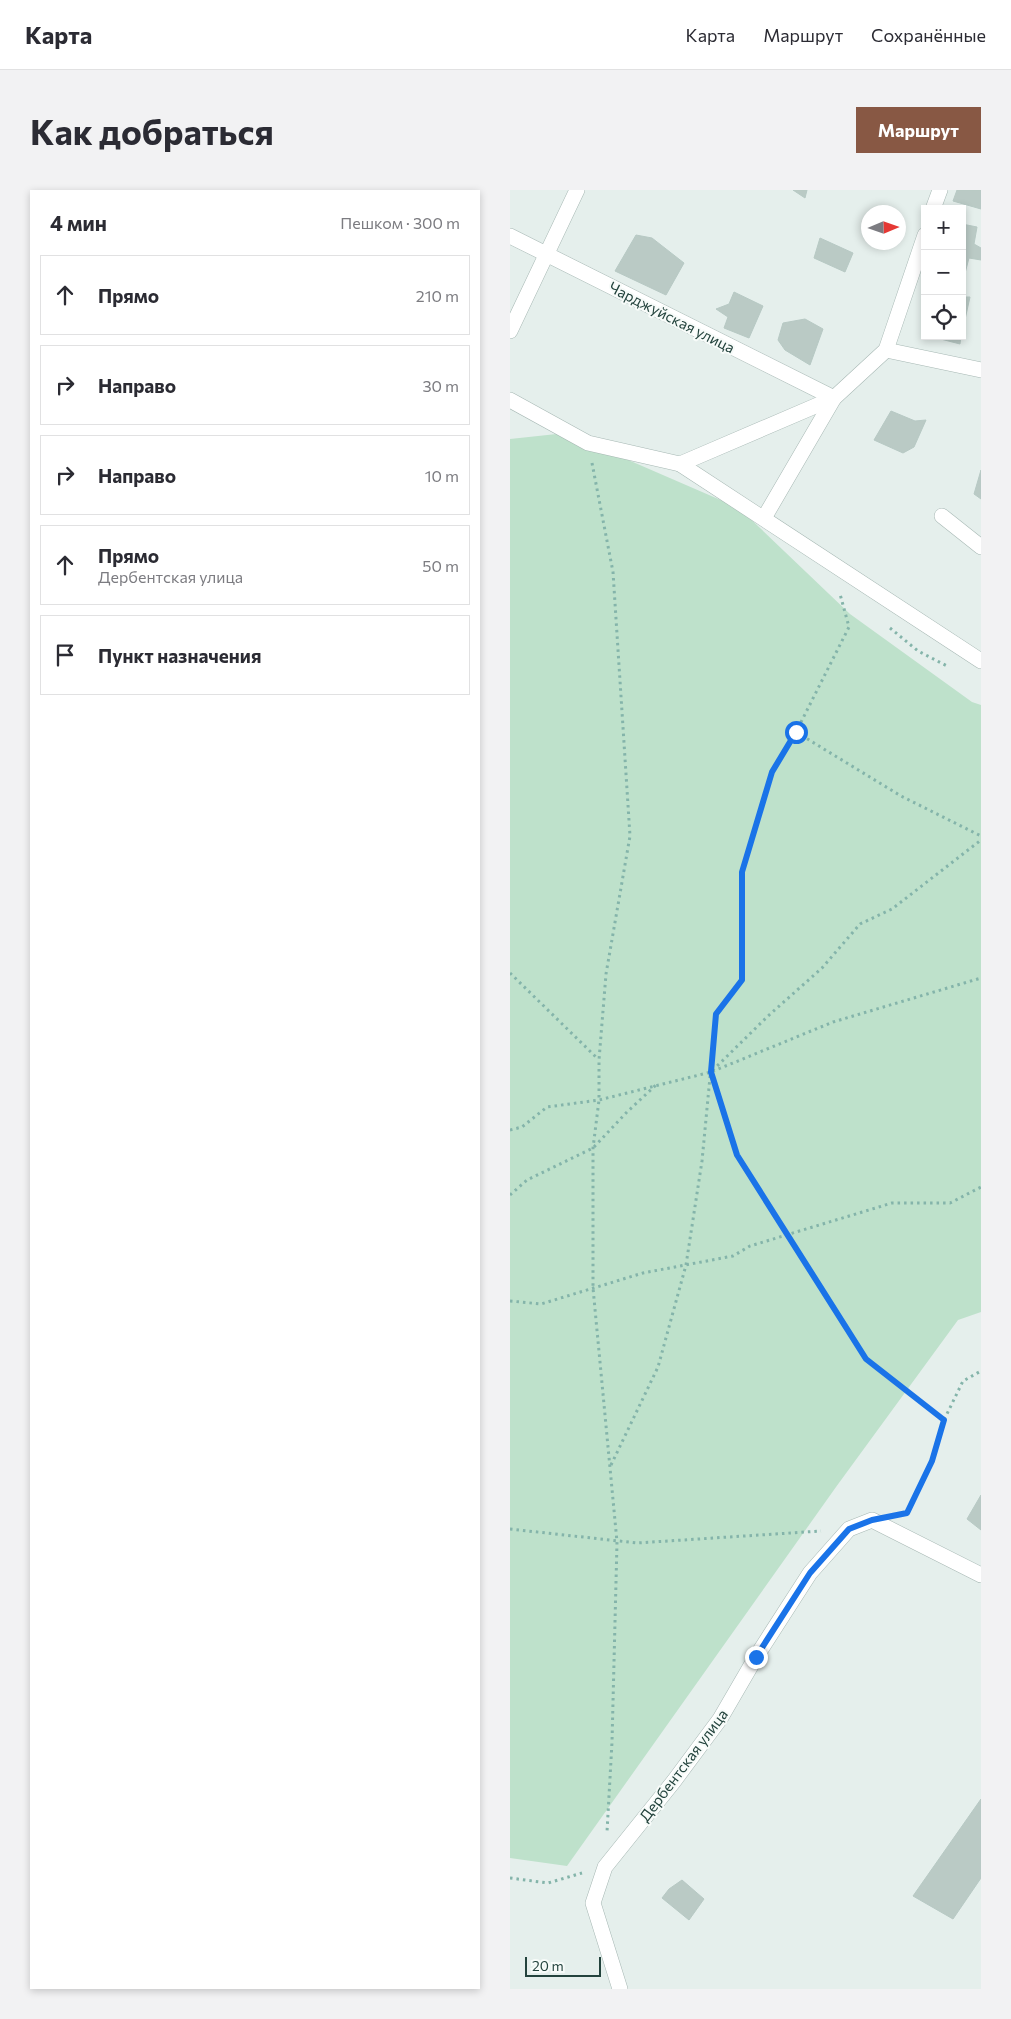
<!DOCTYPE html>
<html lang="ru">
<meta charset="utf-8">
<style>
:root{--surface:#fff;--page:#f2f2f3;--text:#2b2b33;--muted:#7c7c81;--line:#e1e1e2;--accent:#885844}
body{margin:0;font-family:Commissioner,sans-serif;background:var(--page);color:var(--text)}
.controls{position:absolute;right:15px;top:15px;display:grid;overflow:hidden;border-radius:0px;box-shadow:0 2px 8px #0003}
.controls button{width:45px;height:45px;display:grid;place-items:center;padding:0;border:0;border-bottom:1px solid var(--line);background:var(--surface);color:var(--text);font:25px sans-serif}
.compass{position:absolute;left:351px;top:15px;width:45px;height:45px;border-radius:50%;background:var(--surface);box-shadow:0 2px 8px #0003;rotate:88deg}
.scale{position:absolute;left:15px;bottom:12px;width:76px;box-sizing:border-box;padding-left:5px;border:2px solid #23433d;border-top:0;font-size:14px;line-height:18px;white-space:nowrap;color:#23433d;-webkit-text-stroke:4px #f7fbf9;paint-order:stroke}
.stop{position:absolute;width:15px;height:15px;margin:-11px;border:4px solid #1a73e8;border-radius:50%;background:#fff}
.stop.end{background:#1a73e8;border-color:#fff;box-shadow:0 1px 5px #0008}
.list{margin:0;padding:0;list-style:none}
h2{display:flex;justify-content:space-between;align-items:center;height:65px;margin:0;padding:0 20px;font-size:21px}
h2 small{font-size:16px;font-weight:400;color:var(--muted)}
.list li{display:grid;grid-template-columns:32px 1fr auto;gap:15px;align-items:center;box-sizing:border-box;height:80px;margin:0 10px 10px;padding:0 10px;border:1px solid var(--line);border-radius:0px}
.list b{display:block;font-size:19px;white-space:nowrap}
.list p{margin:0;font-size:16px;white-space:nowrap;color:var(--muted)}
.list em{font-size:16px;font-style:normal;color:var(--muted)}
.icon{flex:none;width:28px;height:28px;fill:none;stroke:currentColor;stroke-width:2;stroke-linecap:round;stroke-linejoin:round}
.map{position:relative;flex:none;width:471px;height:1799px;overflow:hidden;border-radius:0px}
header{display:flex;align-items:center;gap:30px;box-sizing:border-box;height:70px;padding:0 25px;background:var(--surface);border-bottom:1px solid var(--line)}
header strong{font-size:24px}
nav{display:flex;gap:28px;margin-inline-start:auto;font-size:18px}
.intro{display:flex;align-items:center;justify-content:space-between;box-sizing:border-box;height:120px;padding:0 30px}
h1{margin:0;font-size:35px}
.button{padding:12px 22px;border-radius:0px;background:var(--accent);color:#fff;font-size:18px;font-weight:700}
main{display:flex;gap:30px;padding:0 30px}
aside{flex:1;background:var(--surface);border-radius:0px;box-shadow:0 2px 8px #0003}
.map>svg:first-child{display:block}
.green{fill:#bee1cb}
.building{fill:#bacac5;stroke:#b7c9c4}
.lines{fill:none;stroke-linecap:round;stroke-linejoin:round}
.service-casing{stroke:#a7b8b4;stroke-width:16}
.minor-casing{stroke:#a7b8b4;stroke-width:16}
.path{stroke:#84b4aa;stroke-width:3;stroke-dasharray:2.5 4;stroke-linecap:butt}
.service{stroke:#fff;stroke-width:15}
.minor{stroke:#fff;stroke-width:15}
.route{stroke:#1a73e8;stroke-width:6}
.labels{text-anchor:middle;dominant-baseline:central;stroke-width:4;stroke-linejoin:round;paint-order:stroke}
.street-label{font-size:15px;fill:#23433d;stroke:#f7fbf9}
</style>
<header>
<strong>Карта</strong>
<nav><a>Карта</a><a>Маршрут</a><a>Сохранённые</a></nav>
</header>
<div class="intro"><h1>Как добраться</h1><a class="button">Маршрут</a></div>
<main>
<aside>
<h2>4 мин<small>Пешком · 300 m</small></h2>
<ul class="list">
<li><svg class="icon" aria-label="ahead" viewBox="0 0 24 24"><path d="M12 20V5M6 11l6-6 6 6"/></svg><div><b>Прямо</b></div><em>210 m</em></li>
<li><svg class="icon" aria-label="right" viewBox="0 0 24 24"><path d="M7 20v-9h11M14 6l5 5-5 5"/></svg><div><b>Направо</b></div><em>30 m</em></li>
<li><svg class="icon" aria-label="right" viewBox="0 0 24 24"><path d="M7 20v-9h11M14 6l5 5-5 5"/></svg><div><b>Направо</b></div><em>10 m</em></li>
<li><svg class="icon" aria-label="ahead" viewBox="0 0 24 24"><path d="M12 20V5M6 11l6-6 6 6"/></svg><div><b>Прямо</b><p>Дербентская улица</p></div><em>50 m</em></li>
<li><svg class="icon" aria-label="arrive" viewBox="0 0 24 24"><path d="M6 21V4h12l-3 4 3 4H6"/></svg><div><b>Пункт назначения</b></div></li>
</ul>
</aside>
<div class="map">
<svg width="471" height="1799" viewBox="0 0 471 1799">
<rect width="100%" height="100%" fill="#e5efec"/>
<path class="green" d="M56 243 229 318 340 424 462 512 471 515V1122L448 1130 326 1297 57 1676 0 1668V249Z"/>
<g class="building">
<path d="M283 0H297L295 8Z"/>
<path d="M447 0H471V19L443 11Z"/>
<path d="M452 34 467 37 464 54 471 58V70L459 68 453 91Z"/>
<path d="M126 45 142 48 174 73 156 105 105 81Z"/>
<path d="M310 48 343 63 335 82 304 68Z"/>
<path d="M224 102 253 116 239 148 214 138 218 127 206 119 219 114Z"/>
<path d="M452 107H460L452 143Z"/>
<path d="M295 129 313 139 300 175 275 160 268 150 273 133Z"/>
<path d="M419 146H451L450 154Z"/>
<path d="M381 221 405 231 416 230 404 257 393 263 364 250Z"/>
<path d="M471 280V309L464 304Z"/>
<path d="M471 1305V1340L457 1329Z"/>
<path d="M471 1609V1688L443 1729 403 1706Z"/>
<path d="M172 1690 194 1709 179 1730 152 1708 159 1699Z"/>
</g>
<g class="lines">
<g class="service-casing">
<g id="service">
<path d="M423 19 430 0"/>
<path d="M0 46 324 208 254 328"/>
<path d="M376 160 471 180"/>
<path d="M0 210 78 253 170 274 324 208 376 160 415 45"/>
<path d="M170 274 471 471"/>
<path d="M432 326 471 357"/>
<path d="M110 1799 83 1713 95 1677 164 1591 210 1529 246 1467 300 1383 339 1339 362 1330 471 1385"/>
</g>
</g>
<g class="minor-casing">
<path id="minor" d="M0 141 67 0"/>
</g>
<g class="path">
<path d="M82 273 103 382 120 646 96 784 89 870V910L83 958V1098L107 1352 102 1552 97 1642"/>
<path d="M380 438 408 461 439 477"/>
<path d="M286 542 391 606 471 646"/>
<path d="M0 783 88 869"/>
<path d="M0 940 12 937 37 917 89 910 201 882 258 826 312 778 350 734 382 719 471 650"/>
<path d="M0 1005 17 990 83 958 117 922 146 895"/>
<path d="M0 1111 31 1114 133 1083 223 1066 240 1056 382 1013H440L471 997"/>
<path d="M434 1230 356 1169 227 965 201 882 323 832 471 788"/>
<path d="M101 1275 148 1177 176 1075 192 971 206 824 232 790V682L262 582 286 542 339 437 330 404"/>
<path d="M394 1323H397L422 1271 434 1230 453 1191 471 1181"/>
<path d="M0 1339 127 1353 311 1341"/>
<path d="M0 1688 38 1693 72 1683"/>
</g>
<use href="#service" class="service"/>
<use href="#minor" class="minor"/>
</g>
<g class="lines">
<path class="route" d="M246 1467 300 1383 339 1339 362 1330 397 1323 422 1271 434 1230 356 1169 227 965 201 882 206 824 232 790V682L262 582 286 542"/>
</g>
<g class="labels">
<g class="street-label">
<text transform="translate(162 127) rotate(27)">Чарджуйская улица</text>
<text transform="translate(173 1575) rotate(-53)">Дербентская улица</text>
</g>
</g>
</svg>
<div class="controls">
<button>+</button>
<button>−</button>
<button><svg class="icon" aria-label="locate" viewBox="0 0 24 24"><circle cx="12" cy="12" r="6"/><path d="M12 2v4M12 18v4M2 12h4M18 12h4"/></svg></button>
</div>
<svg class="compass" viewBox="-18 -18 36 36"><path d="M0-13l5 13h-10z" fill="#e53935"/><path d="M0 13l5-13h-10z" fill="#7c7c81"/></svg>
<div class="scale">20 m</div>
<div class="stop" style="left:286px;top:542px"></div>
<div class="stop end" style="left:246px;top:1467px"></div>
</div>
</main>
